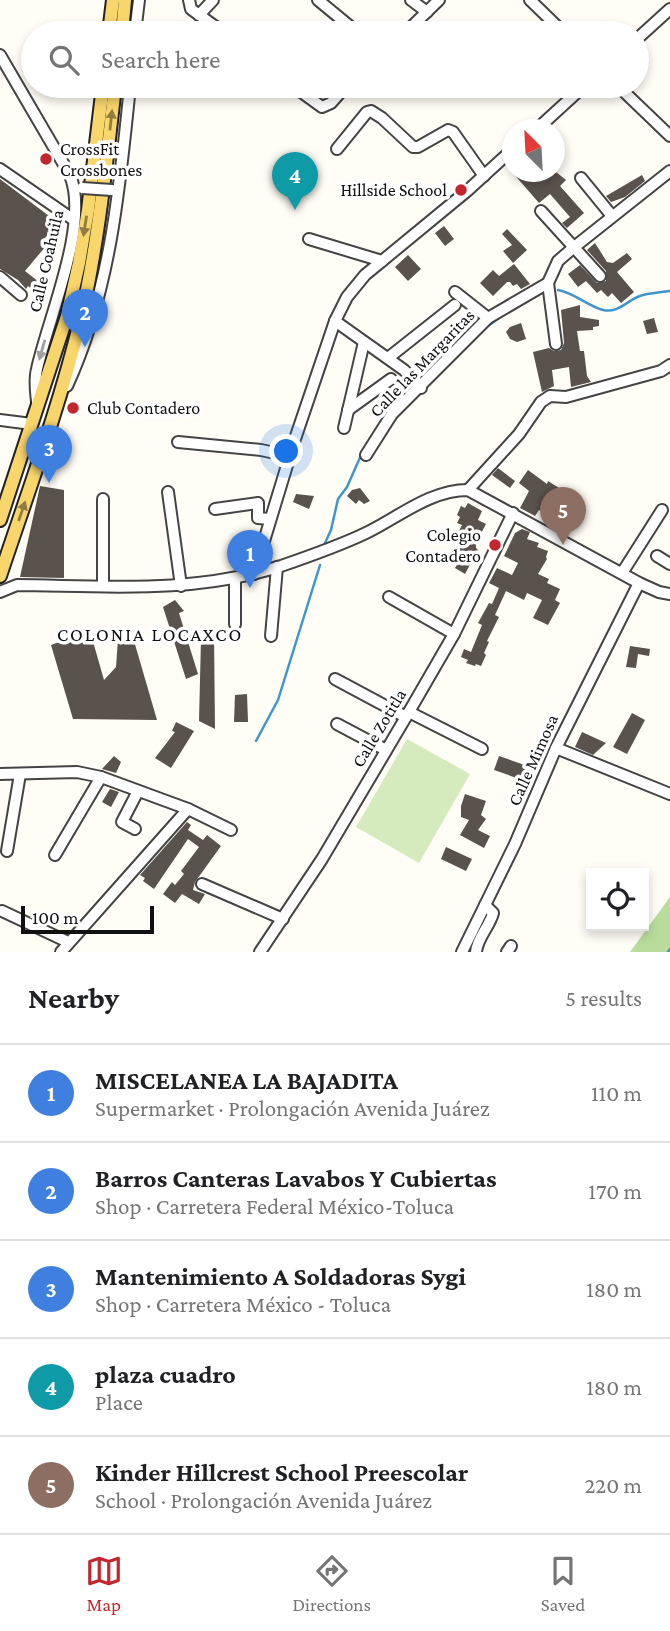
<!DOCTYPE html>
<meta charset="utf-8">
<style>
:root{--surface:#fff;--page:#f6f6f6;--text:#202124;--muted:#757577;--line:#e0e0e0;--accent:#c4262e}
body{margin:0;font-family:"Crimson Pro",serif;background:var(--page);color:var(--text)}
.controls{position:absolute;right:21px;bottom:21px;display:grid;overflow:hidden;border-radius:0px;box-shadow:0 4px 10px #0003}
.controls button{width:63px;height:63px;display:grid;place-items:center;padding:0;border:0;border-bottom:2px solid var(--line);background:var(--surface);color:var(--text);font:35px sans-serif}
.compass{position:absolute;left:502px;top:119px;width:63px;height:63px;border-radius:50%;background:var(--surface);box-shadow:0 4px 10px #0003;rotate:336deg}
.scale{position:absolute;left:21px;bottom:18px;width:133px;box-sizing:border-box;padding-left:7px;border:4px solid #111;border-top:0;font-size:19px;line-height:24px;white-space:nowrap;color:#111;-webkit-text-stroke:5px #fff;paint-order:stroke}
.you{position:absolute;left:287px;top:452px;width:24px;height:24px;margin:-18px;border:5px solid #fff;border-radius:50%;background:#1a73e8;box-shadow:0 0 0 10px #1a73e833}
.badge{display:grid;place-items:center;width:46px;height:46px;border-radius:50%;background:var(--accent);color:#fff;font-size:23px;font-weight:700}
.pin{position:absolute;translate:-50% -58px;filter:drop-shadow(0 2px 4px #0008)}
.pin::after{content:'';position:absolute;top:37px;width:24px;height:21px;background:inherit;clip-path:polygon(0 0,100% 0,50% 100%)}
.list{margin:0;padding:0;list-style:none}
h2{display:flex;justify-content:space-between;align-items:center;height:91px;margin:0;padding:0 28px;font-size:30px}
h2 small{font-size:23px;font-weight:400;color:var(--muted)}
.list li{display:grid;grid-template-columns:46px 1fr auto;gap:21px;align-items:center;box-sizing:border-box;height:98px;padding:0 28px;border-top:2px solid var(--line)}
.list b{display:block;font-size:26px;white-space:nowrap}
.list p{margin:0;font-size:23px;white-space:nowrap;color:var(--muted)}
.list em{font-size:23px;font-style:normal;color:var(--muted)}
.icon{flex:none;width:38px;height:38px;fill:none;stroke:currentColor;stroke-width:2;stroke-linecap:round;stroke-linejoin:round}
.map{position:relative;flex:none;width:670px;height:952px;overflow:hidden}
.search{position:absolute;background:var(--surface);box-shadow:0 4px 10px #0003;left:21px;right:21px;top:21px;height:77px;display:flex;align-items:center;gap:18px;box-sizing:border-box;padding:0 24px;border-radius:38px;color:var(--muted);font-size:26px}
.sheet{height:581px;background:var(--surface)}
nav{display:flex;justify-content:space-around;align-items:center;box-sizing:border-box;height:98px;border-top:2px solid var(--line);background:var(--surface);font-size:19px;color:var(--muted)}
nav a{display:grid;justify-items:center;gap:4px}
nav .on{color:var(--accent)}
.map>svg:first-child{display:block}
.green{fill:#d5ebbd}
.forest{fill:#b9dc9c}
.lines{fill:none;stroke-linecap:round;stroke-linejoin:round}
.stream{stroke:#3f96cf;stroke-width:2.5}
.building{fill:#5a524d}
.minor-casing{stroke:#444;stroke-width:14}
.major-casing{stroke:#222;stroke-width:16}
.minor{stroke:#fff;stroke-width:10}
.major{stroke:#f9d66b;stroke-width:12}
.minor-bridge-casing{stroke:#444;stroke-width:14;stroke-linecap:butt}
.minor-bridge{stroke:#fff;stroke-width:10}
.oneway{fill:#917d42}
.oneway2{fill:#a0a0a0}
.poi-dot{fill:#c4262e;stroke:#fff;stroke-width:2.5}
.labels{text-anchor:middle;dominant-baseline:central;stroke-width:7;stroke-linejoin:round;paint-order:stroke}
.poi-label{font-size:18px;fill:#111;stroke:#fff;text-anchor:start}
.street-label{font-size:18px;fill:#111;stroke:#fff}
.neighbourhood-label{font-size:19px;letter-spacing:2px;fill:#111;stroke:#fff}
</style>
<div class="map">
<svg width="670" height="952" viewBox="0 0 670 952">
<rect width="100%" height="100%" fill="#fffdf5"/>
<path class="green" d="M407 739 470 774 419 863 356 827Z"/>
<path class="forest" d="M670 897V952H630Z"/>
<g class="lines">
<g class="stream">
<path d="M558 290C575 293 587 306 603 310 619 314 629 298 643 295 651 293 661 292 670 291"/>
<path d="M488 326 499 318"/>
<path d="M325 543 331 530 338 499 347 487 362 453"/>
<path d="M256 741 278 700 320 565"/>
<path d="M668 952 670 949"/>
</g>
</g>
<g class="building">
<path d="M512 172H556L566 180 560 186 584 213 567 228 562 223 570 217 550 194 539 203Z"/>
<path d="M642 175 645 181 625 197 611 202 606 196Z"/>
<path d="M0 179 57 222 42 242 46 246 25 271 39 282 33 290 28 286 26 289 18 280 0 269Z"/>
<path d="M444 226 454 239 445 246 435 233Z"/>
<path d="M507 229 527 250 513 263 503 251 512 245 502 234Z"/>
<path d="M595 243 607 262 613 263 627 253 632 259 617 272 634 292 621 303 612 293 608 297 601 290 597 293 586 281 578 287 568 274 580 265 597 283 606 281V271L587 250Z"/>
<path d="M408 255 421 269 408 281 395 267Z"/>
<path d="M514 264 530 284 521 289 517 284 513 286 510 282H507L493 296 480 283 493 270 499 276Z"/>
<path d="M580 305V317L599 320V326L593 327V330L577 331 580 351H584L587 376 591 382 571 387 569 367 552 370 554 386 542 392 533 352 549 348 554 351 561 350 564 343 561 310Z"/>
<path d="M654 318 658 332 647 334 643 321Z"/>
<path d="M521 323 526 339 517 342 510 339 506 332 510 327Z"/>
<path d="M498 468 515 481 510 488 492 475Z"/>
<path d="M528 470 547 484 548 481 567 493 563 498 574 505 566 518 550 508 546 514 539 510 535 516 520 508 529 491 519 483Z"/>
<path d="M40 486 64 490V578L20 577Z"/>
<path d="M360 488 370 501 364 504 359 500 356 504 347 496 352 490Z"/>
<path d="M296 494 314 496 309 509 293 502Z"/>
<path d="M468 503 482 511 478 520 486 524 476 543V548L478 550 465 574 455 568 462 555 456 552 465 534 459 531 462 525 457 523 460 517 457 515 461 506 465 508Z"/>
<path d="M522 529 530 532 527 539 539 543 537 547 548 551 546 557 547 559 538 574 549 579 547 583 560 589 555 600 560 603 548 625 533 618 542 600 527 593 524 600 506 591 495 615 499 617 487 641 489 642 484 653 486 655 481 666 476 664 475 666 466 663 468 660 461 657 464 649 471 652 482 625 478 623 489 603 492 604 499 588 489 583 497 568 512 575 518 563 504 556 515 533Z"/>
<path d="M175 600 184 611 179 613 198 674 186 679 163 607Z"/>
<path d="M90 631 104 680 116 667 118 639 132 634 157 720 73 719 51 645Z"/>
<path d="M214 637 215 729 199 721 201 639Z"/>
<path d="M630 646 650 649 649 656 638 654 636 668 626 667Z"/>
<path d="M247 694 248 722H234L235 695Z"/>
<path d="M632 713 645 720 627 754 613 747Z"/>
<path d="M176 722 194 731 171 768 155 758 175 732 172 731Z"/>
<path d="M582 732 606 743 593 755 575 747Z"/>
<path d="M114 756 121 762 116 773 102 769Z"/>
<path d="M499 756 536 769 531 783 494 770Z"/>
<path d="M110 789 119 792 111 807 102 802Z"/>
<path d="M465 794 486 801 481 815 486 819 478 830 490 836 484 848 460 835 469 820 461 817V806Z"/>
<path d="M187 822 191 825 188 830 203 840 207 835 221 846 195 882 193 890 205 894 199 904 182 894 175 903 163 894 172 882 175 885 184 874 181 871 199 847 188 839 154 889 143 881 145 878 140 875Z"/>
<path d="M446 847 472 859 466 871 441 859Z"/>
</g>
<g class="lines">
<g class="minor-casing">
<g id="minor">
<path d="M189 0 191 9 224 33"/>
<path d="M318 0 358 33"/>
<path d="M411 0 427 12"/>
<path d="M530 0 564 33"/>
<path d="M199 15 213 0"/>
<path d="M135 33 139 0"/>
<path d="M405 33 439 0"/>
<path d="M637 39 670 9"/>
<path d="M0 55 70 175C90 224 48 318 37 369 34 380 36 391 37 402"/>
<path d="M293 86 322 107 331 103 346 86"/>
<path d="M618 86 670 136"/>
<path d="M536 130 584 86"/>
<path d="M337 149 367 112 371 111 382 118 413 147H418L448 130 453 132 484 176"/>
<path d="M0 169 74 220"/>
<path d="M581 178 612 216"/>
<path d="M541 211 600 276"/>
<path d="M309 239 382 261"/>
<path d="M0 277 21 295"/>
<path d="M548 283 556 344"/>
<path d="M455 292 488 318"/>
<path d="M335 321 404 370 421 388"/>
<path d="M388 358 455 305"/>
<path d="M67 386C110 293 120 187 130 86"/>
<path d="M348 410 391 379"/>
<path d="M0 420 32 424"/>
<path d="M344 428 364 342"/>
<path d="M178 442 261 450 289 456"/>
<path d="M366 455 392 414 488 318 548 283 558 261 573 248 670 171"/>
<path d="M468 490 519 434 541 402 550 396 566 397 661 371 670 365"/>
<path d="M168 492 181 586"/>
<path d="M215 509 258 503V518L270 519"/>
<path d="M657 556 670 564"/>
<path d="M622 573 662 510"/>
<path d="M254 574 295 439 335 321 347 297 365 275 467 191 512 150"/>
<path d="M235 578V624"/>
<path d="M103 586V499"/>
<path d="M0 592 17 585C108 586 193 594 281 566 310 556 339 546 366 533 399 517 430 490 468 490L639 583 659 592 670 594"/>
<path d="M389 597 454 634"/>
<path d="M271 636 277 567"/>
<path d="M335 679 406 717"/>
<path d="M409 712 482 749"/>
<path d="M337 724 386 750"/>
<path d="M556 748 670 794"/>
<path d="M0 774 77 772 101 777 188 809 231 830"/>
<path d="M135 829 122 822 138 791"/>
<path d="M7 851 20 774"/>
<path d="M55 855 101 777"/>
<path d="M202 884 283 919"/>
<path d="M2 911 68 942"/>
<path d="M61 952 188 809"/>
<path d="M260 952 322 859 406 717 454 634 513 513"/>
<path d="M462 952 515 844 556 748 639 583"/>
<path d="M476 952C477 938 490 926 493 913L485 905"/>
<path d="M507 952 511 946"/>
</g>
</g>
<g class="major-casing">
<g id="major">
<path d="M109 33 113 0"/>
<path d="M122 33 125 0"/>
<path d="M0 520 67 316 79 263 88 210 103 86"/>
<path d="M0 576C28 492 59 408 80 322 98 245 106 165 115 86"/>
</g>
</g>
<use href="#minor" class="minor"/>
<use href="#major" class="major"/>
<g class="minor-bridge-casing">
<path id="minor-bridge" d="M82 188 112 190"/>
</g>
<use href="#minor-bridge" class="minor-bridge"/>
</g>
<defs><path id="oneway-solid" d="M-6-.8H1V-3.2L6.5 0L1 3.2V.8H-6Z" transform="scale(1.75)"/></defs>
<g class="oneway">
<use href="#oneway-solid" transform="translate(111 120) rotate(-84)"/>
<use href="#oneway-solid" transform="translate(85 226) rotate(99)"/>
<use href="#oneway-solid" transform="translate(22 511) rotate(-71)"/>
</g>
<use class="oneway2" href="#oneway-solid" transform="translate(42 350) rotate(106)"/>
<g class="poi-dot">
<circle cx="46" cy="159" r="7"/>
<circle cx="461" cy="190" r="7"/>
<circle cx="73" cy="408" r="7"/>
<circle cx="495" cy="545" r="7"/>
</g>
<g class="labels">
<g class="poi-label">
<text x="60" y="149">CrossFit<tspan x="60" dy="21">Crossbones</tspan></text>
<text x="447" y="190" text-anchor="end">Hillside School</text>
<text x="87" y="408">Club Contadero</text>
<text x="481" y="535" text-anchor="end">Colegio<tspan x="481" dy="21">Contadero</tspan></text>
</g>
<g class="street-label">
<text transform="translate(46 261) rotate(-77)">Calle Coahuila</text>
<text transform="translate(422 363) rotate(-46)">Calle las Margaritas</text>
<text transform="translate(379 728) rotate(-59)">Calle Zotitla</text>
<text transform="translate(533 760) rotate(-66)">Calle Mimosa</text>
</g>
<g class="neighbourhood-label">
<text x="150" y="634">COLONIA LOCAXCO</text>
</g>
</g>
</svg>
<div class="controls">
<button><svg class="icon" aria-label="locate" viewBox="0 0 24 24"><circle cx="12" cy="12" r="6"/><path d="M12 2v4M12 18v4M2 12h4M18 12h4"/></svg></button>
</div>
<svg class="compass" viewBox="-18 -18 36 36"><path d="M0-13l5 13h-10z" fill="#e53935"/><path d="M0 13l5-13h-10z" fill="#757577"/></svg>
<div class="scale">100 m</div>
<div class="you"></div>
<div class="pin badge" style="left:250px;top:588px;background:#3f7fe0">1</div>
<div class="pin badge" style="left:85px;top:347px;background:#3f7fe0">2</div>
<div class="pin badge" style="left:49px;top:483px;background:#3f7fe0">3</div>
<div class="pin badge" style="left:295px;top:210px;background:#0f9aa8">4</div>
<div class="pin badge" style="left:563px;top:545px;background:#8d6e63">5</div>
<div class="search"><svg class="icon" aria-label="search" viewBox="0 0 24 24"><circle cx="10" cy="10" r="6"/><path d="M15 15l6 6"/></svg>Search here</div>
</div>
<section class="sheet">
<h2>Nearby<small>5 results</small></h2>
<ul class="list">
<li><span class="badge" style="background:#3f7fe0">1</span><div><b>MISCELANEA LA BAJADITA</b><p>Supermarket · Prolongación Avenida Juárez</p></div><em>110 m</em></li>
<li><span class="badge" style="background:#3f7fe0">2</span><div><b>Barros Canteras Lavabos Y Cubiertas</b><p>Shop · Carretera Federal México-Toluca</p></div><em>170 m</em></li>
<li><span class="badge" style="background:#3f7fe0">3</span><div><b>Mantenimiento A Soldadoras Sygi</b><p>Shop · Carretera México - Toluca</p></div><em>180 m</em></li>
<li><span class="badge" style="background:#0f9aa8">4</span><div><b>plaza cuadro</b><p>Place</p></div><em>180 m</em></li>
<li><span class="badge" style="background:#8d6e63">5</span><div><b>Kinder Hillcrest School Preescolar</b><p>School · Prolongación Avenida Juárez</p></div><em>220 m</em></li>
</ul>
</section>
<nav>
<a class="on"><svg class="icon" aria-label="map" viewBox="0 0 24 24"><path d="M3 6l6-2 6 2 6-2v14l-6 2-6-2-6 2zM9 4v14M15 6v14"/></svg>Map</a>
<a><svg class="icon" aria-label="directions" viewBox="0 0 24 24"><path d="M12 3l9 9-9 9-9-9zM9 14v-3h6M13 9l2 2-2 2"/></svg>Directions</a>
<a><svg class="icon" aria-label="saved" viewBox="0 0 24 24"><path d="M7 4h10v16l-5-4-5 4z"/></svg>Saved</a>
</nav>
